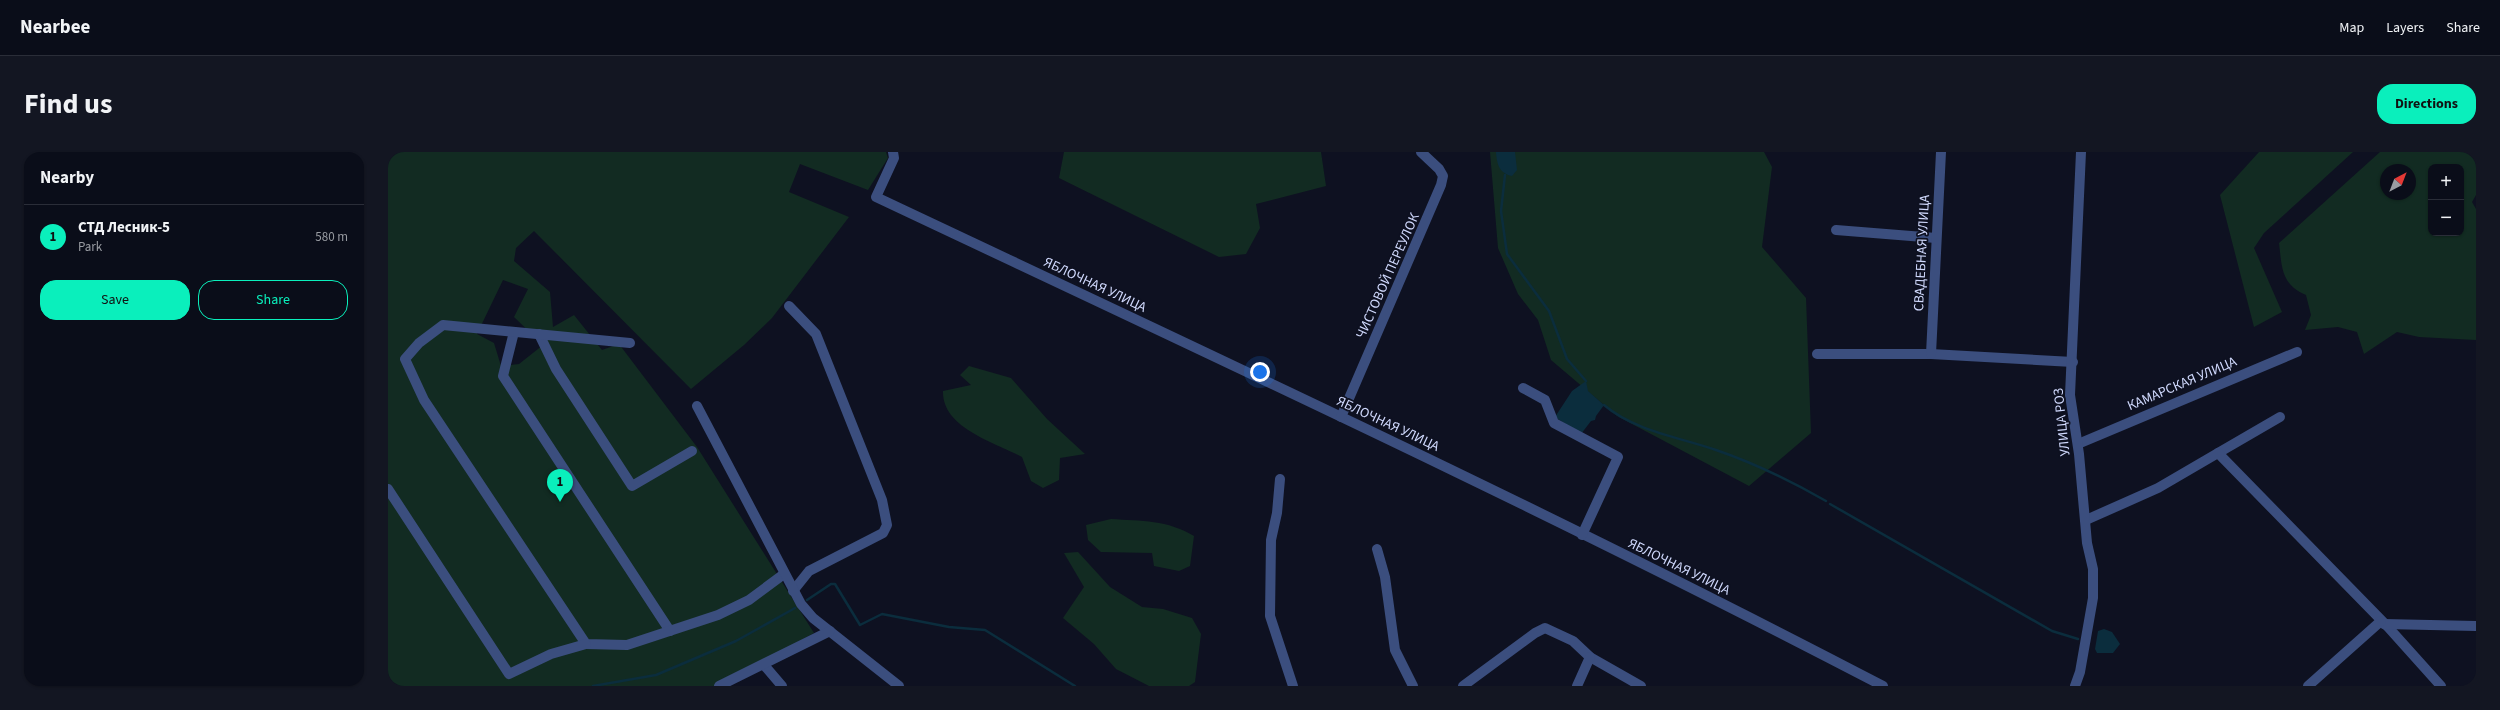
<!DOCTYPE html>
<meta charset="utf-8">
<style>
:root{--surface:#0a0d19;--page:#131622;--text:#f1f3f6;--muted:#999ca2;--line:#2a2d38;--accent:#0aefbc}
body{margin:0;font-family:"Source Sans 3",sans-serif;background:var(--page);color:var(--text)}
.controls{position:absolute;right:12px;top:12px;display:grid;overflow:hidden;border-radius:8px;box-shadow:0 1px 3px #0004}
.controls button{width:36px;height:36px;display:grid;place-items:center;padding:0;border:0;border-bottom:1px solid var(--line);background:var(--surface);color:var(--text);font:20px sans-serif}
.compass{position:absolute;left:1992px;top:12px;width:36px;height:36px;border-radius:50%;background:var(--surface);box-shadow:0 1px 3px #0004;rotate:42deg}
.you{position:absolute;left:872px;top:220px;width:14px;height:14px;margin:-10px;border:3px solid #fff;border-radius:50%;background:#1a73e8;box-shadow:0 0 0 6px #1a73e833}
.badge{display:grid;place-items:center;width:26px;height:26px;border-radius:50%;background:var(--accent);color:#111;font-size:13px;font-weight:700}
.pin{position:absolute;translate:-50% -33px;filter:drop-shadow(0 1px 2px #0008)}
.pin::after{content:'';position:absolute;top:21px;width:14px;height:12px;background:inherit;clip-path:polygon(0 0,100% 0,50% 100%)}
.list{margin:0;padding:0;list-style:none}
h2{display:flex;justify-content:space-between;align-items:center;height:52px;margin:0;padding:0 16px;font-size:17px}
h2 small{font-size:13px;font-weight:400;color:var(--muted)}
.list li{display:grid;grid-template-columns:26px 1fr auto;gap:12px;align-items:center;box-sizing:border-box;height:64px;padding:0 16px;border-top:1px solid var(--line)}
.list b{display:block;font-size:15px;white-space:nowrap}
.list p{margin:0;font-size:13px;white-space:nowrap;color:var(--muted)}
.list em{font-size:13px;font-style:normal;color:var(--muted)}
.actions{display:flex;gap:8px;padding:12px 16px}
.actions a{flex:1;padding:9px 0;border:1px solid var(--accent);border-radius:16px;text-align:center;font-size:14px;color:var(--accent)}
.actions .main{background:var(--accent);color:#111}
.map{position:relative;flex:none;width:2088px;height:534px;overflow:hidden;border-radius:16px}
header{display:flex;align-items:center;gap:24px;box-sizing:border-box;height:56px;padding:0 20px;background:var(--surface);border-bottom:1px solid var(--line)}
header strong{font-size:19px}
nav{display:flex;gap:22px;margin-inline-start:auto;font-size:14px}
.intro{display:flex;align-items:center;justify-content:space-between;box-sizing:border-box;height:96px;padding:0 24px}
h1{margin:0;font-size:28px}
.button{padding:10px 18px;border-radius:16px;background:var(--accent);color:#111;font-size:14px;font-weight:700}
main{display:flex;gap:24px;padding:0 24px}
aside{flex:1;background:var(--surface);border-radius:16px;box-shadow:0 1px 3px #0004}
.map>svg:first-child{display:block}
.green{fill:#122b22;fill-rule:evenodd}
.water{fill:#0b2d3d}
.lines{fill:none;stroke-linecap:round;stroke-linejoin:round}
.stream{stroke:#0b2d3d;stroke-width:2.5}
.minor{stroke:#3b4e7e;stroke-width:10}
.labels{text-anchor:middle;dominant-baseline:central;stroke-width:3.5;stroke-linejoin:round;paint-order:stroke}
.street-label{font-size:14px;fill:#d0d9fd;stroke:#0e1121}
</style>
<header>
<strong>Nearbee</strong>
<nav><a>Map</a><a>Layers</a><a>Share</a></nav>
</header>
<div class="intro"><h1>Find us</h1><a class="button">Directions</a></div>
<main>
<aside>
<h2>Nearby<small></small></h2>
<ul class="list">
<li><span class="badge">1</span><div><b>СТД Лесник-5</b><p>Park</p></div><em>580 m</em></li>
</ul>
<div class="actions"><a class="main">Save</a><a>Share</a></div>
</aside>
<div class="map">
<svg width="2088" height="534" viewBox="0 0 2088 534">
<rect width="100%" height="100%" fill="#0e1121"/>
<g class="green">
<path d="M0 0H498L500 6 480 38 412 12 401 40 461 65 384 166 356 193 303 237 146 79 128 96 126 109 162 140 165 175 186 163 214 198 231 192 309 295 426 481 329 534H0ZM115 128 140 137 126 165 155 193 131 212 113 214 106 191 89 182Z"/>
<path d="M676 0H933L938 34 868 52 872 76 858 102 831 105 671 26Z"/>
<path d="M1102 0H1376L1384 15 1374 95 1418 146 1423 281 1361 334 1229 264 1163 208 1150 168 1130 142 1110 96Z"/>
<path d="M1871 0H1965L1876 81 1866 96 1894 160 1866 175 1832 43Z"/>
<path d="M1992 0H2088V43L2084 50 2088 57V188L2031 185 2009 180 1976 202 1969 180 1950 175 1917 178 1923 163 1918 143C1893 132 1894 116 1891 91ZM2043 15H2073V81H2043ZM1998 18H2022V42H1998Z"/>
<path d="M581 214 623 226 659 267 697 302 672 306 671 328 655 336 643 329 634 305C606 290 554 276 555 239L583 233 572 223Z"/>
<path d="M723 367C753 369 780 368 806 384L802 414 791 419 766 414 764 401 713 400 700 388 698 373Z"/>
<path d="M690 400 722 435 754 455 775 457 804 466 813 482 807 530 801 534H761L728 517 706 492 675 466 696 435 676 401Z"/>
</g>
<g class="water">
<path d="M1108 0H1127L1129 18 1124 24C1111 21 1109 13 1108 0Z"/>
<path d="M1198 229 1200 239 1216 253 1208 264 1207 268 1203 269 1193 282 1167 265 1184 239Z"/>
<path d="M1716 477 1724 480 1732 492 1725 501H1709L1707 497 1710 479Z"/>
</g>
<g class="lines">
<g class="stream">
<path d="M1117 23 1113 59 1119 102 1161 159 1179 207 1198 229"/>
<path d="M1216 253C1247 279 1290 285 1328 298 1366 311 1403 329 1438 349"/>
<path d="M1442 352 1664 479 1690 487"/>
<path d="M419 448 443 432H447L472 473 494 462 561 475 597 478 687 534"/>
<path d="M205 534 268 523 348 489 407 456"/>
</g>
<g class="minor">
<path d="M505 0 506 6 488 45C825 204 1164 361 1495 534"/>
<path d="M1448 78 1548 86"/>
<path d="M401 154 428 182 494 348 499 373 495 381 421 419 405 439"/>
<path d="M126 180 115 224 282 479"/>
<path d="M151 182 168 217 244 334 304 299"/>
<path d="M242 191 55 173 31 191 17 207 36 248 198 492 239 493 330 463 361 448 396 422"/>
<path d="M1429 202H1543L1685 210"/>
<path d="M1543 202 1553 0"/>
<path d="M1135 236 1157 248 1166 271 1230 305 1194 383"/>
<path d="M309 254 413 452 425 466 511 534"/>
<path d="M953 265 1053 33 1055 24 1051 17 1033 0"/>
<path d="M1690 292 1909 200"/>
<path d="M1830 301 1892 265"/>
<path d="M892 327 889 361 883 388 882 464 905 534"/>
<path d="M0 337 121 522 163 502 198 492"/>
<path d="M1698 368 1770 336 1830 301 2000 475 2053 534"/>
<path d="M989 397 997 425 1007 498 1025 534"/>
<path d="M1996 472 2088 474"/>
<path d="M376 513 394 534"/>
<path d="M331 534 442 479"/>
<path d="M1075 534 1147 481 1157 476 1185 489 1202 505 1253 534"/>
<path d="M1189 534 1202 505"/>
<path d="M1687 534 1692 520 1705 446V417L1699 391 1691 302 1682 243 1693 0"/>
<path d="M1920 534 1993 469"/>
</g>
</g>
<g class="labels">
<g class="street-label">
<text transform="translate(1534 101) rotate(-87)">СВАДЕБНАЯ УЛИЦА</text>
<text transform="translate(1000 124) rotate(-66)">ЧИСТОВОЙ ПЕРЕУЛОК</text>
<text transform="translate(707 133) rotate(25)">ЯБЛОЧНАЯ УЛИЦА</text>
<text transform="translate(1794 232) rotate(-23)">КАМАРСКАЯ УЛИЦА</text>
<text transform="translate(1674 270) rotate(-96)">УЛИЦА РОЗ</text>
<text transform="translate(1000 272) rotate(25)">ЯБЛОЧНАЯ УЛИЦА</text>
<text transform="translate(1291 415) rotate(26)">ЯБЛОЧНАЯ УЛИЦА</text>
</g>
</g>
</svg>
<div class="controls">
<button>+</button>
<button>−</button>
</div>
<svg class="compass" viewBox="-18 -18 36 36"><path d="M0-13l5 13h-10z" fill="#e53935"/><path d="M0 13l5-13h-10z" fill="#999ca2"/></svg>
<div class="you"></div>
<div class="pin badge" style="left:172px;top:350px">1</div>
</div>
</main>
